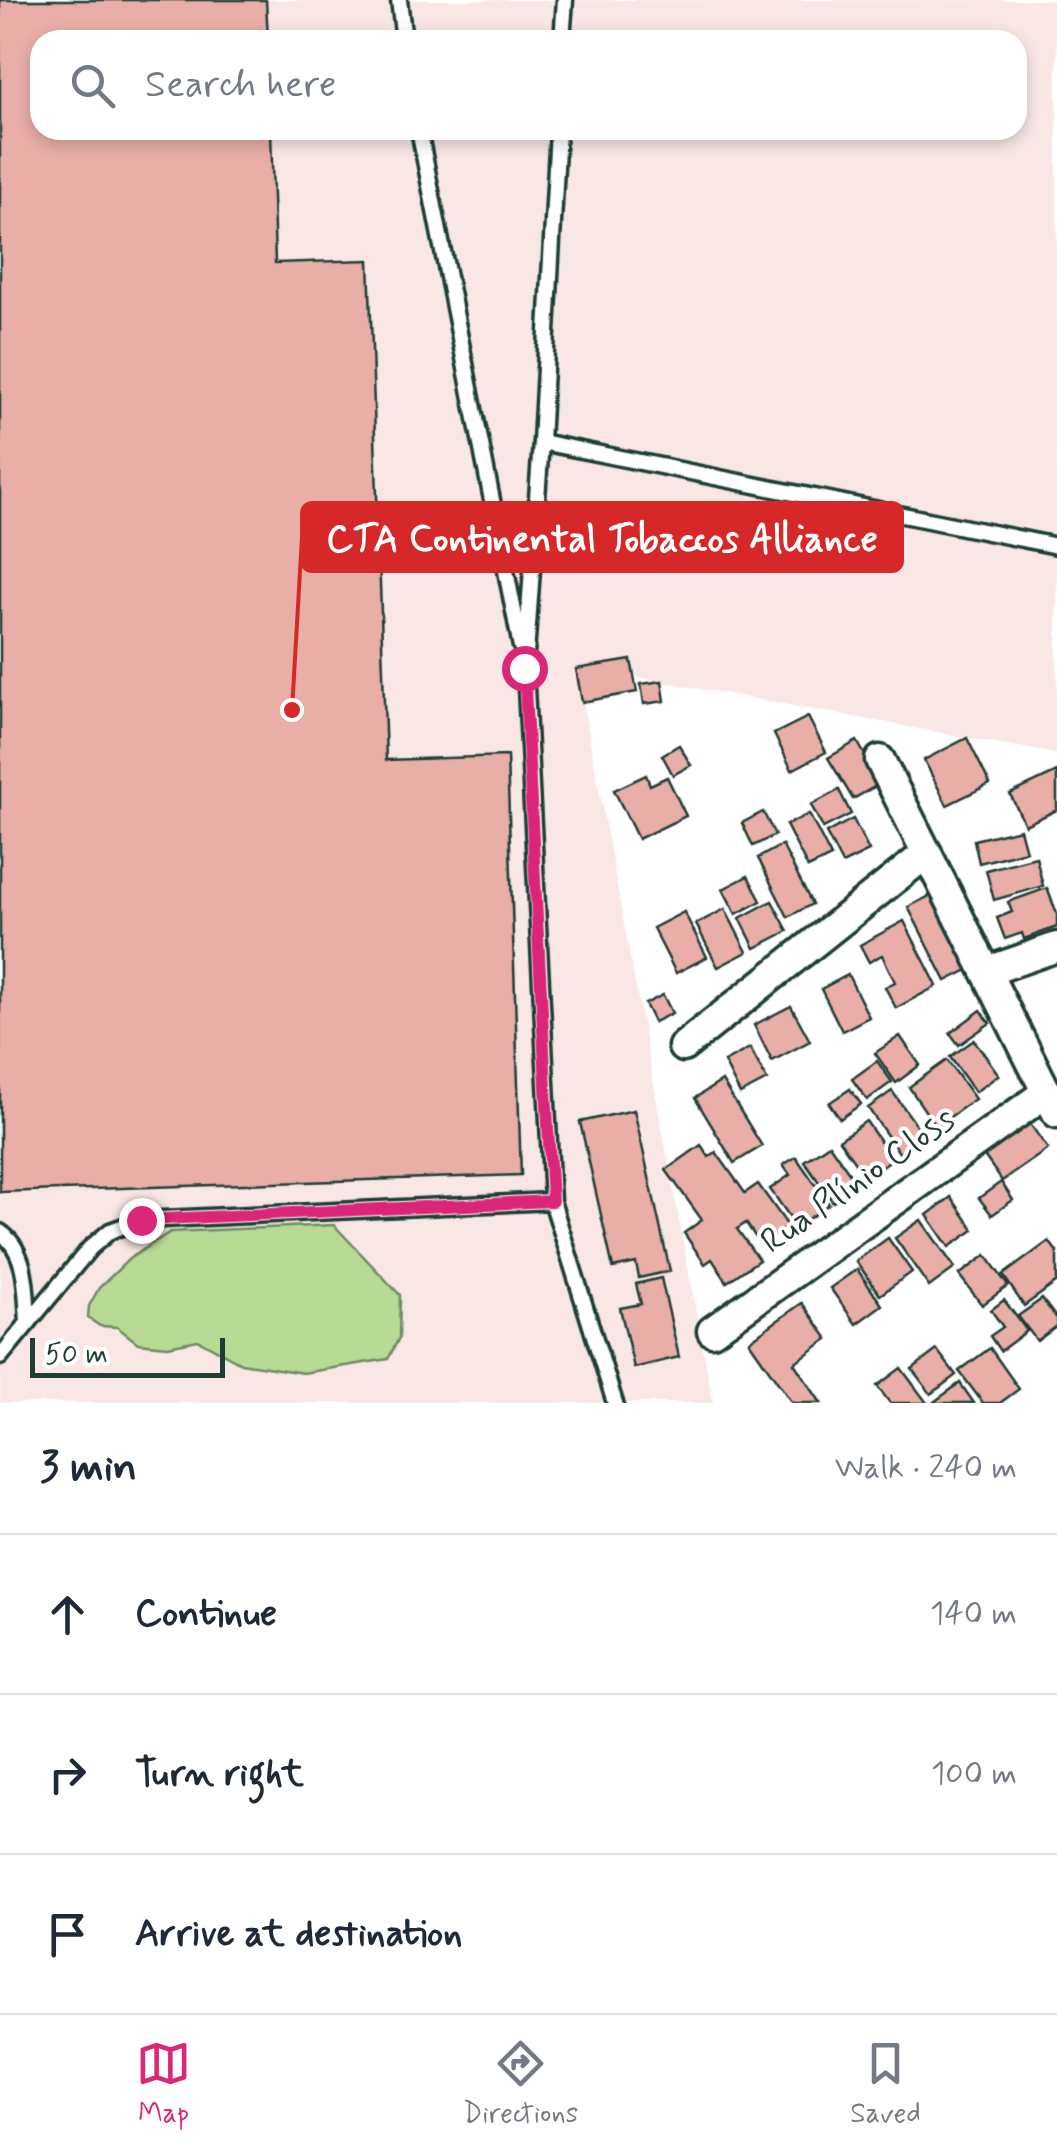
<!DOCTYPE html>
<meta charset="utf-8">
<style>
:root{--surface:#fff;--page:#f2f2f3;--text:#1f2937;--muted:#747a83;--line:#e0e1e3;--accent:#db2777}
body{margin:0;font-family:Mynerve,sans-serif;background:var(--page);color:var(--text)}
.scale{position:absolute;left:30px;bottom:25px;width:195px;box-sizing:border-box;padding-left:10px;border:5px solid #1f3d34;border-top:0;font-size:28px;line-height:35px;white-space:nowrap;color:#1f3d34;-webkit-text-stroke:8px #fff;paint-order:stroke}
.stop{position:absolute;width:30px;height:30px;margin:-22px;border:8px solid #db2777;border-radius:50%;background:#fff}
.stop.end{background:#db2777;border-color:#fff;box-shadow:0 2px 10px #0008}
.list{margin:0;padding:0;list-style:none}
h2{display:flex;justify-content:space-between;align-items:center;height:130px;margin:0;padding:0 40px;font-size:42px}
h2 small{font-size:32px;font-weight:400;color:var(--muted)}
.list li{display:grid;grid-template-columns:65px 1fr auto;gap:30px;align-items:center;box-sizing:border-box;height:160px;padding:0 40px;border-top:2px solid var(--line)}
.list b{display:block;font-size:38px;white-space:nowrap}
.list em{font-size:32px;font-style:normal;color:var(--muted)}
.icon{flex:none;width:55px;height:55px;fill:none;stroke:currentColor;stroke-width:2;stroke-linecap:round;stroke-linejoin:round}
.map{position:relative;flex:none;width:1057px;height:1403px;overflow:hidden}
.search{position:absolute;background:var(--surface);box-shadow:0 5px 15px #0003;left:30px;right:30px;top:30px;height:110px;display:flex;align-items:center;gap:25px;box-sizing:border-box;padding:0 35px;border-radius:30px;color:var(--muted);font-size:38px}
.sheet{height:610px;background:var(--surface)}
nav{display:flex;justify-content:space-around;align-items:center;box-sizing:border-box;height:140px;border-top:2px solid var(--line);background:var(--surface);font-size:28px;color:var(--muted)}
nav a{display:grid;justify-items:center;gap:5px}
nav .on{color:var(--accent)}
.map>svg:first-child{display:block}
.built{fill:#f8e7e5;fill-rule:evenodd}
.green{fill:#b8da94;stroke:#6c8c64;stroke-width:2.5}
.building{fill:#e9aea8;stroke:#1f3d34;stroke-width:2.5}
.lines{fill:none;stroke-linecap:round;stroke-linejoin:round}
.lane-casing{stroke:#1f3d34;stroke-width:21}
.street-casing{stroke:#1f3d34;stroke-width:35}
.lane{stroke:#fff;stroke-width:14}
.street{stroke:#fff;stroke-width:28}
.route{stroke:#db2777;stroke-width:12}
.labels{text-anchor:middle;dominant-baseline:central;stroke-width:8;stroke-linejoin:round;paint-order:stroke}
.street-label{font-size:35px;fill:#1f3d34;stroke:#fff}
.leader{fill:none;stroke:#d62828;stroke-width:4}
.callout-dot{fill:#d62828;stroke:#fff;stroke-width:4}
.callout{fill:#d62828;stroke:#d62828;stroke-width:4}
.callout-label{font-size:38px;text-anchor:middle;font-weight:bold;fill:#fff}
</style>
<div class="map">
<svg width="1057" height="1403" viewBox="0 0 1057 1403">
<rect width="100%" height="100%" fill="#fff"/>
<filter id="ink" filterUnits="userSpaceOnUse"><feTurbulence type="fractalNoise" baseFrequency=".01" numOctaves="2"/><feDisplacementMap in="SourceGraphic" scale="20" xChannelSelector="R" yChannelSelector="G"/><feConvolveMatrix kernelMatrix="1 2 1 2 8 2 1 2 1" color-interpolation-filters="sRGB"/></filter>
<g filter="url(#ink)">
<path class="built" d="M0 0H1057V754L576 666 713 1403H0ZM40 40H1017V130H40Z"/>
<path class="green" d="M334 1225 400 1295 399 1338 388 1359 303 1373 241 1363 198 1340 168 1346 138 1343 117 1327 100 1326 88 1318 89 1306 99 1288 129 1259 170 1232Z"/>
<g class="building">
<path d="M0 0H266L268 40H40V130H271L275 263 369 260 386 760 507 756 521 1175 0 1192Z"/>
<path d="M631 660 637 692 582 702 576 669Z"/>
<path d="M662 681 665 701 644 704 641 684Z"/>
<path d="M808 717 826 752 792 770 774 734Z"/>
<path d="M967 738 990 784 947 805 924 760Z"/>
<path d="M857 741 881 783 853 799 828 758Z"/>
<path d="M679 745 691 765 673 775 662 755Z"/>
<path d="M1057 772V810L1025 825 1010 794Z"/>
<path d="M646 775 650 785 667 777 686 816 638 839 614 790Z"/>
<path d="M839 790 851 814 823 828 811 805Z"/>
<path d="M763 812 775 835 753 846 742 823Z"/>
<path d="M809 814 831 857 808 868 786 825Z"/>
<path d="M853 819 869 851 842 864 826 833Z"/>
<path d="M1020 829 1026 851 979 863 974 840Z"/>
<path d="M782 845 812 904 788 917 758 858Z"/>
<path d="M1036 857 1043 886 994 900 986 870Z"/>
<path d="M748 876 761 901 736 914 723 889Z"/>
<path d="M1047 888 1057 914V927L1024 939 1022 933 1005 939 997 918 1012 912 1008 902Z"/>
<path d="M934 894 972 968 946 981 908 907Z"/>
<path d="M772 901 788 931 755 948 740 918Z"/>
<path d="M725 909 747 952 718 967 696 924Z"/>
<path d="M684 912 707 957 676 973 653 928Z"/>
<path d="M904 921 937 986 896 1008 885 987 895 982 882 955 869 962 860 945Z"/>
<path d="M848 975 869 1017 842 1031 821 989Z"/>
<path d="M663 995 672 1013 654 1022 645 1004Z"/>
<path d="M791 1006 810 1041 772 1061 754 1025Z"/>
<path d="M981 1010 990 1023 959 1045 950 1033Z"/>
<path d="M900 1036 920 1065 896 1083 875 1053Z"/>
<path d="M974 1040 999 1075 975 1092 950 1057Z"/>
<path d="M750 1048 767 1080 740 1094 724 1062Z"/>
<path d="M947 1060 975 1099 936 1127 909 1087Z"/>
<path d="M877 1061 892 1082 867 1100 852 1079Z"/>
<path d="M722 1081 762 1146 734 1163 695 1098Z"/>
<path d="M850 1089 861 1104 840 1119 829 1103Z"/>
<path d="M892 1091 924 1136 900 1154 868 1108Z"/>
<path d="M634 1110 670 1271 639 1278 636 1263 613 1268 580 1122Z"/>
<path d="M866 1121 892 1159 866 1178 839 1140Z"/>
<path d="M1028 1121 1048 1149 1002 1181 983 1154Z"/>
<path d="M829 1144 857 1184 833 1202 804 1161Z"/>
<path d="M701 1145 709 1157 716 1152 745 1193 758 1184 788 1226 761 1245 746 1223 737 1229 759 1260 727 1282 712 1259 705 1264 684 1233 702 1220 666 1170Z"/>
<path d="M796 1157 829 1204 797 1227 770 1189 790 1175 783 1165Z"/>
<path d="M1001 1182 1013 1200 992 1215 979 1198Z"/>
<path d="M951 1197 974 1230 949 1247 927 1215Z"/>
<path d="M921 1220 955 1268 929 1287 895 1238Z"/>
<path d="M888 1238 912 1272 880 1295 856 1261Z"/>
<path d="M1049 1241 1057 1252V1282L1024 1306 1003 1275Z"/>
<path d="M986 1255 1008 1286 982 1305 959 1275Z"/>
<path d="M857 1269 882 1305 856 1324 830 1288Z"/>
<path d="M661 1278 679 1357 634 1368 620 1308 641 1304 636 1284Z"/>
<path d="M1042 1299 1057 1319V1326L1037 1341 1018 1316Z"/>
<path d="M1004 1300 1027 1331 1000 1351 990 1336 1003 1327 991 1310Z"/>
<path d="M802 1303 828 1339 794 1363 821 1403H792L749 1341Z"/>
<path d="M990 1348 1019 1389 1000 1403H983L959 1371Z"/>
<path d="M937 1350 956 1375 931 1394 912 1369Z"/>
<path d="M901 1368 927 1403H890L877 1386Z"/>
<path d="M960 1383 974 1403H935L934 1402Z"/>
</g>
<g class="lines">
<g class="lane-casing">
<g id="lane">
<path d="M399 0 404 40"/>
<path d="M562 40 565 0"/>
<path d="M419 130 521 647"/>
<path d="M558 130 541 442 525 668 552 1201 615 1403"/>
<path d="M541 442 1057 546"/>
<path d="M0 1232C28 1251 26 1292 28 1323"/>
<path d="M0 1357 90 1248 110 1231 141 1220 552 1201"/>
</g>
</g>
<g class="street-casing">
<g id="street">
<path d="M880 760 1057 1113"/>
<path d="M988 971 1057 947"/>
<path d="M683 1047 927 853"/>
<path d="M712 1331 1047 1092"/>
</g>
</g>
<use href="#lane" class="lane"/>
<use href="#street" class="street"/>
</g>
</g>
<g class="lines" filter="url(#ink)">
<path class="route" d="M141 1220 552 1201 524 668"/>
</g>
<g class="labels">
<g class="street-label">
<text transform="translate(858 1181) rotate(-35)">Rua Plínio Closs</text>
</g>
</g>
<path class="leader" d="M292 710L302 537"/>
<circle class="callout-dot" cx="292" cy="710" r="10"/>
<rect class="callout" x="302" y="503" width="600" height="68" rx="10"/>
<g class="callout-label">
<text x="602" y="551">CTA Continental Tobaccos Alliance</text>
</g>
</svg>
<div class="scale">50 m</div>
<div class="stop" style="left:524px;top:668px"></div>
<div class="stop end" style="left:141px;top:1220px"></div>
<div class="search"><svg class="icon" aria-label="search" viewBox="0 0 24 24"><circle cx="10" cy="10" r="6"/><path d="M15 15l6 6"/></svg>Search here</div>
</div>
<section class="sheet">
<h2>3 min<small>Walk · 240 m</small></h2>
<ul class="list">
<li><svg class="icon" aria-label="ahead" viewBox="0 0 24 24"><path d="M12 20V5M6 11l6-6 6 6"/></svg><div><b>Continue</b></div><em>140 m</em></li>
<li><svg class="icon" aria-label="right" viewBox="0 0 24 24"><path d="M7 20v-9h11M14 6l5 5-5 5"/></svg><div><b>Turn right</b></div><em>100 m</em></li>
<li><svg class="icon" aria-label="arrive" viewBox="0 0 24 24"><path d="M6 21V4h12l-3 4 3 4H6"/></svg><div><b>Arrive at destination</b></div></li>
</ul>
</section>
<nav>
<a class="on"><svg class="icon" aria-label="map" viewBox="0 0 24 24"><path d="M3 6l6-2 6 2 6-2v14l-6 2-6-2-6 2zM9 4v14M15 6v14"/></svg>Map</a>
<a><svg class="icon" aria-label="directions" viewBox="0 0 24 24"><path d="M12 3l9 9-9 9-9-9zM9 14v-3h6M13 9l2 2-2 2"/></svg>Directions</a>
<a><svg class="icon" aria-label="saved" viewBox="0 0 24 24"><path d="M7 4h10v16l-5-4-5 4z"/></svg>Saved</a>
</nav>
